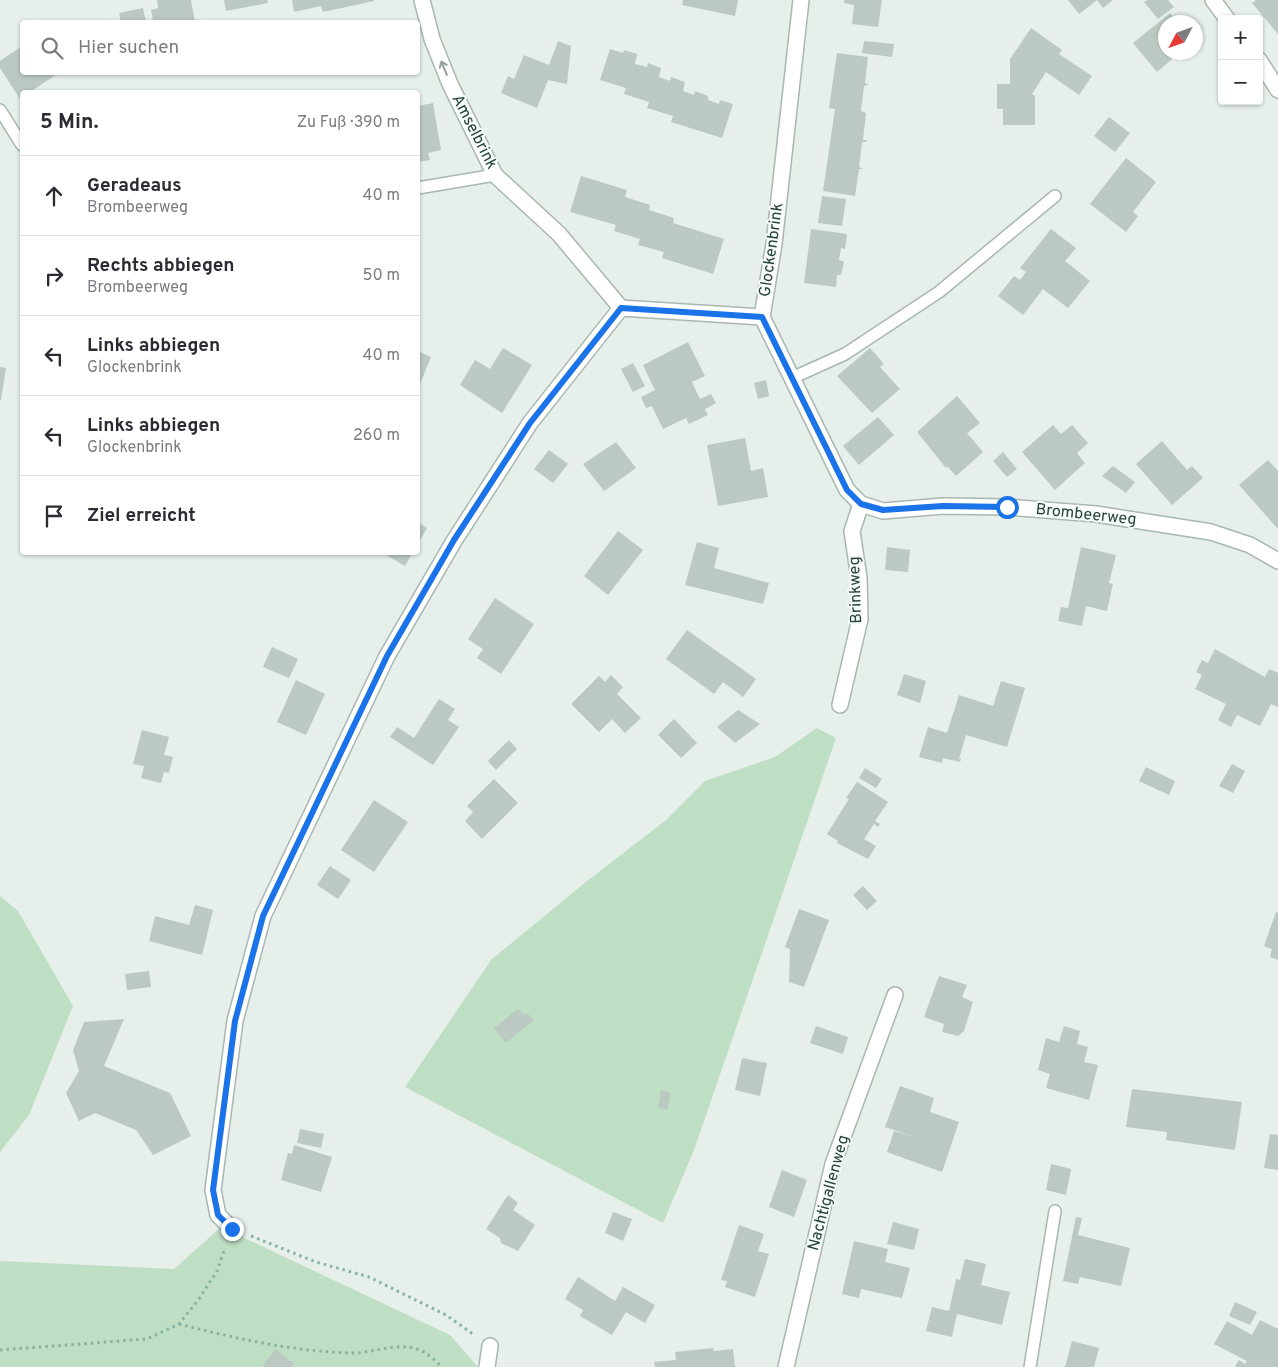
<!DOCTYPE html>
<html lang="de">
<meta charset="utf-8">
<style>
:root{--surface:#fff;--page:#f7f7f7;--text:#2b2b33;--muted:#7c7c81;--line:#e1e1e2}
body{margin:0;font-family:Overpass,sans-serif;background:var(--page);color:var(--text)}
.controls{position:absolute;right:15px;top:15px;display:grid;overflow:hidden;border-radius:5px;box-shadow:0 1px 4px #0004}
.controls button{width:45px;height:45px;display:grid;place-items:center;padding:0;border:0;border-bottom:1px solid var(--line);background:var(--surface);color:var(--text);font:25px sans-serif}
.compass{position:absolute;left:1158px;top:15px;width:45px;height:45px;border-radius:50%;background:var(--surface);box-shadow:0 1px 4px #0004;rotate:229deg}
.stop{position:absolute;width:15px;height:15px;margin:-11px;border:4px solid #1a73e8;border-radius:50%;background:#fff}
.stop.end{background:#1a73e8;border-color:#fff;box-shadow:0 1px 5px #0008}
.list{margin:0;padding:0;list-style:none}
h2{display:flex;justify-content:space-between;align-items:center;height:65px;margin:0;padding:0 20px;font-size:21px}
h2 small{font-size:16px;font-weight:400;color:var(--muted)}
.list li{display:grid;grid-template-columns:32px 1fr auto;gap:15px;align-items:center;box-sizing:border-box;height:80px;padding:0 20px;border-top:1px solid var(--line)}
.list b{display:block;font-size:19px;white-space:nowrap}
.list p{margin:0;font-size:16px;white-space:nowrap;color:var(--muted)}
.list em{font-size:16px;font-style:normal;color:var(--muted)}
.icon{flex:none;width:28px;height:28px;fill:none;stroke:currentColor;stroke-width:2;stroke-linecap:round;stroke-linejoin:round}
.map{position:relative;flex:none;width:1278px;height:1367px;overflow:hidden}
.search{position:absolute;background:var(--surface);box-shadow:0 1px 4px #0004;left:20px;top:20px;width:400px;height:55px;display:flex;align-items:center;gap:12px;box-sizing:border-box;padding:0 18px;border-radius:5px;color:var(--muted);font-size:19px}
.panel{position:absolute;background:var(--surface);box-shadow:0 1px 4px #0004;left:20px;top:90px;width:400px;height:465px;border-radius:5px}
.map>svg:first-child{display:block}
.green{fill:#bfdfc4}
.building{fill:#bbc9c2}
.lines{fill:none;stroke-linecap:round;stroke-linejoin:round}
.service-casing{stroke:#a8b7b0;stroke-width:14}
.minor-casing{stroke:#a8b7b0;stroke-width:18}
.path{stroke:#86b2a0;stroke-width:3;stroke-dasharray:2.5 4;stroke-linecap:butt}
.service{stroke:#fff;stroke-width:11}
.minor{stroke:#fff;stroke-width:15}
.oneway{stroke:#92a09a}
.route{stroke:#1a73e8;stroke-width:6}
.labels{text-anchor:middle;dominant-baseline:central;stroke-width:4;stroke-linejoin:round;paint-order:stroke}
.street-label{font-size:16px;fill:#244136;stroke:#f6fbf8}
</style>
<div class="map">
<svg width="1278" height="1367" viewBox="0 0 1278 1367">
<rect width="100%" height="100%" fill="#e6efea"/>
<g class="green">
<path d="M817 728 836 738 694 1150 663 1223 405 1087 491 960 582 885 666 820 705 781 775 757Z"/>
<path d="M0 896 18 911 73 1006 29 1115 0 1152Z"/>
<path d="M221 1227 450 1335 478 1367H0V1261L174 1269Z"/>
</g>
<g class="building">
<path d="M157 0H191L195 22 153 21 151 10 158 8Z"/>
<path d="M224 0H267L268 3 226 11Z"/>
<path d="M292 0H374V1L323 12 321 6 294 12Z"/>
<path d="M683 0H738L735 16 682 5Z"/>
<path d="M844 0H882L878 27 852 24 854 5 844 3Z"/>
<path d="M1068 0H1113L1103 8 1097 0 1079 14Z"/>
<path d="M1147 0H1168L1174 7 1158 19 1144 2Z"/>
<path d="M1256 0H1278V34L1252 3Z"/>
<path d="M143 8 146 22H121L119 13Z"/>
<path d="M1170 13 1177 22H1166V52H1180L1157 72 1133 43Z"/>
<path d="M1031 28 1062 50 1059 54 1092 76 1079 95 1046 72 1032 94 1035 96V125H1003V109H997V84H1010V59Z"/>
<path d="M558 41 571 46 567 84 548 80 537 108 501 93 508 76 514 79 524 55 549 65Z"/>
<path d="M864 41 894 44 892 57 862 53Z"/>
<path d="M22 46V72H60L30 92H22L20 99 0 68V61Z"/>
<path d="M610 49 623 53 624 50 637 54 635 64 647 67 648 63 661 68 659 77 670 81 671 77 685 82 683 91 694 95 695 91 708 96V100L719 104 720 100 733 104 722 138 671 122 673 116 647 108 649 102 624 94 626 88 600 80Z"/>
<path d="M837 53 868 57 865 83 869 85 864 86 861 111 866 113 863 140H867L866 142H862L859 167 863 169H859L855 196 823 191 835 109 829 108Z"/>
<path d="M433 103 441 150 428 153 430 160 418 162V106Z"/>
<path d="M1109 117 1130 133 1115 152 1094 136Z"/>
<path d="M1126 158 1156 182 1133 212 1138 216 1126 232 1090 204Z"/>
<path d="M581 176 627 190 625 197 650 205 649 210 674 218 673 223 724 239 713 274 662 258 664 252 638 245 640 239 614 231 616 225 570 212Z"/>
<path d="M822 196 846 199 842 226 818 223Z"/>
<path d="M811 229 847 234 845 249 841 248 839 260 844 262 841 275H837L836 287 804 283Z"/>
<path d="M1051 229 1076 248 1065 261 1090 281 1068 308 1043 289 1023 315 998 296 1014 276 1020 280 1026 272 1020 268Z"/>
<path d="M688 342 705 376 692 382 700 399 711 394 716 403 705 409 708 415 689 424 686 418 663 429 652 406 646 408 641 397 655 390 643 365Z"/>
<path d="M503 348 532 365 502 413 460 385 475 360 490 369Z"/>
<path d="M870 348 884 364 880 367 900 389 872 413 837 376Z"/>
<path d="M418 351 431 357 418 389Z"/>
<path d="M633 363 645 386 633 392 621 369Z"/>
<path d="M0 367 6 368 1 400H0Z"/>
<path d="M766 380 769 396 758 399 754 383Z"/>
<path d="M957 396 980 423 967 433 983 452 956 476 947 466 946 468 917 432Z"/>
<path d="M878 417 894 435 859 465 843 446Z"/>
<path d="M1053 425 1061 434 1072 425 1088 443 1077 453 1085 463 1055 490 1022 452Z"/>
<path d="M745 438 751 471 763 468 768 497 718 506 707 445Z"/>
<path d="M1162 441 1187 470 1192 466 1203 478 1172 505 1136 464Z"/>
<path d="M616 442 636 468 604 491 583 464Z"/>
<path d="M549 450 568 464 553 483 534 469Z"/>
<path d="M1003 452 1017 469 1007 477 993 461Z"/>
<path d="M1268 460 1278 471V529L1239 485Z"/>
<path d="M1113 466 1135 482 1126 493 1102 476Z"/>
<path d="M418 522 427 528 418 544Z"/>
<path d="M618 531 643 550 608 595 584 576Z"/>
<path d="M697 542 719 548 714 568 769 583 763 604 685 585Z"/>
<path d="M887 547 910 550 908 572 885 570Z"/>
<path d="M1081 547 1116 555 1109 583 1113 584 1107 611 1086 606 1082 626 1058 621 1061 607 1068 608Z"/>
<path d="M381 552H413L405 566Z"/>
<path d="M495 598 534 624 501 674 477 658 483 649 468 639Z"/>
<path d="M687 630 756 679 743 697 723 682 714 694 666 659Z"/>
<path d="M272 647 298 659 289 678 263 667Z"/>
<path d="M1215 649 1265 677 1269 669 1278 673V707L1271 704 1260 726 1237 715 1231 727 1218 720 1226 704 1195 689 1202 675 1196 672 1202 660 1208 663Z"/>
<path d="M904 674 926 681 920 703 897 695Z"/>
<path d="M611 675 623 687 617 694 641 718 625 733 612 719 599 732 571 704 599 676 605 682Z"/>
<path d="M296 680 325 694 306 735 277 722Z"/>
<path d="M1001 681 1025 688 1007 747 966 735 959 759H961L960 762 943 758 942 763 919 757 928 727 947 733 959 695 993 706Z"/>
<path d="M439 699 455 709 448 720 459 727 433 765 390 737 397 727 414 738Z"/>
<path d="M738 710 760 724 735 743 717 727Z"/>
<path d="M674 719 697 743 681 758 658 735Z"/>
<path d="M142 730 169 737 164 755 173 757 169 773 164 772 161 783 141 778 144 766 133 764Z"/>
<path d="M509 740 517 749 496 770 488 761Z"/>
<path d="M1232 764 1245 771 1233 793 1219 786Z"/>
<path d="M1146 767 1175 781 1169 795 1139 781Z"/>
<path d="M865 768 882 779 876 788 859 778Z"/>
<path d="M494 779 518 803 482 839 465 821 473 812 467 806Z"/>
<path d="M857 782 888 802 875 821 880 824 878 827 874 824 864 839 876 846 868 859 837 843 838 841 827 834 849 799 846 798Z"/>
<path d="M374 800 408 822 374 872 341 850Z"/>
<path d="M330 866 351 880 338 899 317 885Z"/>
<path d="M863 886 877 901 867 910 853 895Z"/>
<path d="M195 905 213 910 202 955 149 941 155 916 189 925Z"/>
<path d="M799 909 829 920 804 987 789 982 790 949 785 947Z"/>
<path d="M1276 912 1278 913V960L1270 957 1272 949 1264 946Z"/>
<path d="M149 971 151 987 127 990 125 974Z"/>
<path d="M939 976 967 985 962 997 973 1002 964 1031 958 1036 942 1032 944 1024 924 1017Z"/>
<path d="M518 1009 524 1015 527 1013 534 1020 506 1043 494 1028Z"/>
<path d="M124 1019 104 1066 170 1093 191 1136 153 1155 136 1130 95 1113 79 1121 66 1093 79 1071 73 1050 84 1022Z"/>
<path d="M816 1026 848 1037 843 1054 810 1043Z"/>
<path d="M1064 1026 1080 1031 1077 1044 1088 1047 1084 1062 1098 1065 1089 1100 1046 1088 1050 1074 1038 1070 1046 1038 1059 1042Z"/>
<path d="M742 1058 767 1063 760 1096 735 1090Z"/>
<path d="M900 1086 934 1098 930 1112 959 1122 942 1172 887 1152 894 1131 917 1138 885 1127Z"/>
<path d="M1132 1089 1242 1102 1235 1150 1166 1140 1167 1132 1126 1127Z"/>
<path d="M661 1090 671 1093 667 1110 658 1107Z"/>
<path d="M300 1129 324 1134 321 1148 297 1143Z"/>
<path d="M1270 1134 1278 1135V1170L1264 1168Z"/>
<path d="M294 1145 332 1157 321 1192 281 1180 288 1153 292 1154Z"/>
<path d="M1051 1164 1071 1169 1066 1195 1046 1190Z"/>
<path d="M782 1170 807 1180 794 1217 769 1207Z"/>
<path d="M508 1195 518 1203 513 1210 535 1225 518 1251 501 1243 500 1238 486 1229Z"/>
<path d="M613 1212 632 1219 623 1241 605 1233Z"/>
<path d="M1076 1217 1082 1218 1078 1235 1130 1248 1121 1286 1080 1277 1078 1284 1063 1281Z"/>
<path d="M893 1222 919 1229 914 1250 887 1244Z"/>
<path d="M739 1225 764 1234 758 1251 769 1254 755 1297 725 1287 727 1281 721 1280Z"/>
<path d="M854 1241 888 1249 885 1262 910 1268 902 1298 861 1289 859 1298 842 1294Z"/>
<path d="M965 1259 986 1264 981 1285 1010 1292 1002 1325 957 1314 952 1337 926 1331 932 1307 949 1311 956 1279 960 1280Z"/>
<path d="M578 1277 615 1301 623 1287 655 1305 645 1323 626 1312 612 1335 580 1316 583 1310 565 1299Z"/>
<path d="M1235 1302 1257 1312 1250 1325 1229 1316Z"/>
<path d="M1260 1320 1278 1329V1367H1235L1239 1360 1245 1364 1247 1361 1214 1344 1227 1321 1252 1335Z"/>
<path d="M1072 1341 1099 1348 1094 1367H1065Z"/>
<path d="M713 1348 714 1351 733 1349 735 1367H655L654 1362 676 1360 675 1352Z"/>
<path d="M276 1349 294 1364 291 1367H265L263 1365Z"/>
</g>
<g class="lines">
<g class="service-casing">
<g id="service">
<path d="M0 110 22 145"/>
<path d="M418 188 495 175"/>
<path d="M792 378 845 354 939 292 1055 196"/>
<path d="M1030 1367 1055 1211"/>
</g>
</g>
<g class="minor-casing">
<g id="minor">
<path d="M422 0 432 39 450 84 495 175 559 234 621 308"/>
<path d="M1213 0 1227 19"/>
<path d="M1259 60 1278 90"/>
<path d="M762 317 847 490 861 504 883 511 943 506 1007 507 1096 514 1211 532 1250 545 1278 561"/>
<path d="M762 317 774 244 801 0"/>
<path d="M840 705 860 619 859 578 852 531 861 504"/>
<path d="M232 1229 218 1215 213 1190 235 1021 263 916 387 656 454 541 530 423 621 308 762 317"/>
<path d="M487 1367 490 1346"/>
<path d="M786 1367 833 1164 895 995"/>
</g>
</g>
<g class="path">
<path d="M251 1236 316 1262 369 1277 446 1315 473 1334"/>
<path d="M179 1324C233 1338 292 1351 349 1353 370 1354 396 1342 417 1349 427 1352 435 1361 442 1367"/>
<path d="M0 1350 147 1339 179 1324 199 1299 217 1271 225 1248"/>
</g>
<use href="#service" class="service"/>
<use href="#minor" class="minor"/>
</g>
<defs><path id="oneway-shaft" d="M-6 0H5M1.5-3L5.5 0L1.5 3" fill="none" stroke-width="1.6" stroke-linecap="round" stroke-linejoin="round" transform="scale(1.25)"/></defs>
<use class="oneway" href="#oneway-shaft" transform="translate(444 68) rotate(-112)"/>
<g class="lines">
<path class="route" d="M232 1229 218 1215 213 1190 235 1021 263 916 387 656 454 540 530 423 621 308 762 317 847 490 861 504 883 510 943 506 1007 507"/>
</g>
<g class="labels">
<g class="street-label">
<text transform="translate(474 132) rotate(63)">Amselbrink</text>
<text transform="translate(772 250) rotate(-82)">Glockenbrink</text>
<text transform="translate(1086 515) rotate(6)">Brombeerweg</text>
<text transform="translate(856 590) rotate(-92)">Brinkweg</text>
<text transform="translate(829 1193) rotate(-75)">Nachtigallenweg</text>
</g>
</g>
</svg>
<div class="controls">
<button>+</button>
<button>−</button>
</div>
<svg class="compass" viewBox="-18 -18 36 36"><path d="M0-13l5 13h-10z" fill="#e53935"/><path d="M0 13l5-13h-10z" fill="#7c7c81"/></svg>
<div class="stop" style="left:1007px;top:507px"></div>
<div class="stop end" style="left:232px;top:1229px"></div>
<div class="search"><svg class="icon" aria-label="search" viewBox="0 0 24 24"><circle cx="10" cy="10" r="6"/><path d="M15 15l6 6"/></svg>Hier suchen</div>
<section class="panel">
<h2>5 Min.<small>Zu Fuß · 390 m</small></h2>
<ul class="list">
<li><svg class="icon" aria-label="ahead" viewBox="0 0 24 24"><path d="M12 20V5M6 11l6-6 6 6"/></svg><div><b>Geradeaus</b><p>Brombeerweg</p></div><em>40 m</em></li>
<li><svg class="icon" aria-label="right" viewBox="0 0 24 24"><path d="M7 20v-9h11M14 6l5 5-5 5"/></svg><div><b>Rechts abbiegen</b><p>Brombeerweg</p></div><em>50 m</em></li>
<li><svg class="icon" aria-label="left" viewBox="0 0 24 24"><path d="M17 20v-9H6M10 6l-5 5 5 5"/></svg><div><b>Links abbiegen</b><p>Glockenbrink</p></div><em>40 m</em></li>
<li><svg class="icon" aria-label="left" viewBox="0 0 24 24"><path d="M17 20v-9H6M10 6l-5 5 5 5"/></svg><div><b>Links abbiegen</b><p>Glockenbrink</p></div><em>260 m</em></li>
<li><svg class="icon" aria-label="arrive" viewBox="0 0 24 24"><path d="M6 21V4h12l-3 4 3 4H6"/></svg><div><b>Ziel erreicht</b></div></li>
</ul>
</section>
</div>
